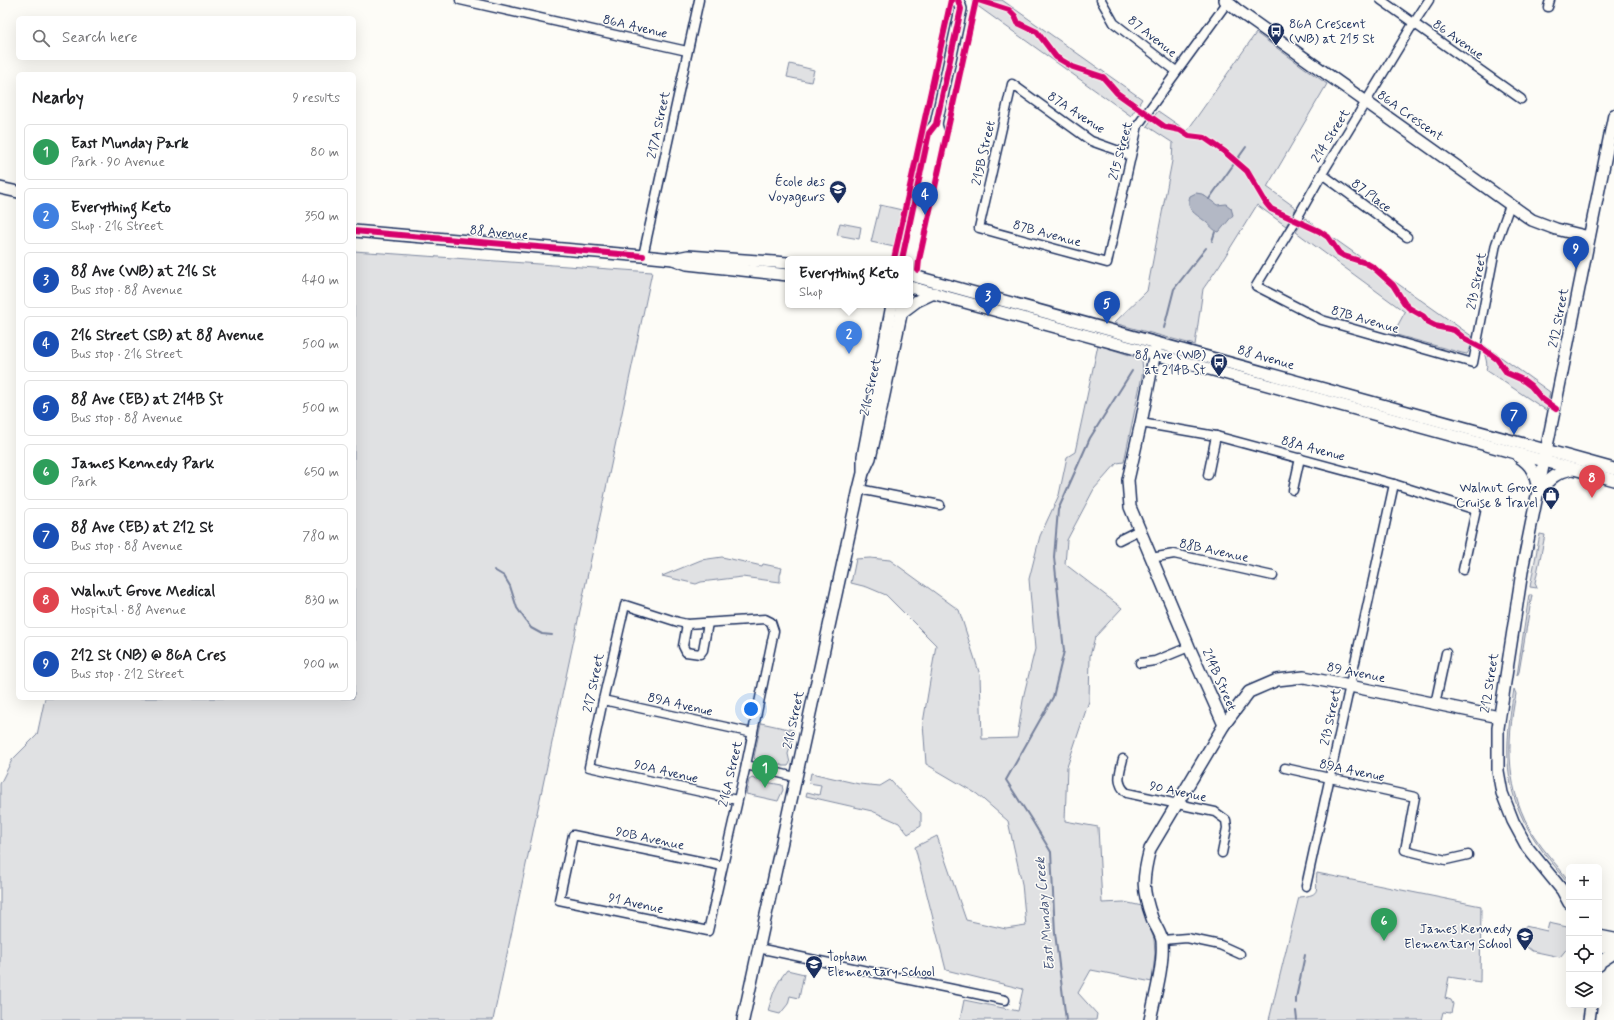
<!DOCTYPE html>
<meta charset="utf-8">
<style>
:root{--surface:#fff;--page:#f6f6f6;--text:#202124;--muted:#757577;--line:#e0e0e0;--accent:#1b2f5e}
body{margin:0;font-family:Mynerve,sans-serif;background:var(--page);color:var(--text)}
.controls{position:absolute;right:12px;bottom:12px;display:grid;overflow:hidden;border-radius:6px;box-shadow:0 4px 16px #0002}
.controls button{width:36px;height:36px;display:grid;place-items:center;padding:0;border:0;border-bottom:1px solid var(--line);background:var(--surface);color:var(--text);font:20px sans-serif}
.you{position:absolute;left:751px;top:709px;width:14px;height:14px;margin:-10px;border:3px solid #fff;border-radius:50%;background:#1a73e8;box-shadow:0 0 0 6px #1a73e833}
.badge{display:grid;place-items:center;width:26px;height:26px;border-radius:50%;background:var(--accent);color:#fff;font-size:13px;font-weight:700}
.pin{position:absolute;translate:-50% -33px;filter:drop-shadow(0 1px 2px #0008)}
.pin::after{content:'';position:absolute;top:21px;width:14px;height:12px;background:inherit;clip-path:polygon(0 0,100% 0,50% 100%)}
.popup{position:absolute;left:785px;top:256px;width:128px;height:52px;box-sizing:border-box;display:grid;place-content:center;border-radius:6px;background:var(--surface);filter:drop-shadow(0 1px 3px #0005);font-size:13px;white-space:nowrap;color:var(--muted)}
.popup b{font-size:15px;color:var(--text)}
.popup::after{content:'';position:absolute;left:50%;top:100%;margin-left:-8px;border:8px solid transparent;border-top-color:var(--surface)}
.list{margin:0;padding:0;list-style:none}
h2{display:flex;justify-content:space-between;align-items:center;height:52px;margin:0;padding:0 16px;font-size:17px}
h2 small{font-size:13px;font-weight:400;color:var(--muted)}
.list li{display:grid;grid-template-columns:26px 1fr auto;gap:12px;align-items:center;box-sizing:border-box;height:56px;margin:0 8px 8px;padding:0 8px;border:1px solid var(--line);border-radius:6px}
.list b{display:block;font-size:15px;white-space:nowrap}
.list p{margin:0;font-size:13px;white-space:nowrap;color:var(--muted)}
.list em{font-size:13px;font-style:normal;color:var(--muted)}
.icon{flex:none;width:22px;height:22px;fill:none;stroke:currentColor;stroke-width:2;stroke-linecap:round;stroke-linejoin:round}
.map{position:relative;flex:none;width:1614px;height:1020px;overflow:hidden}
.search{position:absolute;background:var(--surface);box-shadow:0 4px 16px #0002;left:16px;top:16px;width:340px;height:44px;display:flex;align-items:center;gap:10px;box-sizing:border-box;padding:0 14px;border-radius:6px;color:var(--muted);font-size:15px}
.panel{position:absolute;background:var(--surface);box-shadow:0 4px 16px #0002;left:16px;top:72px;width:340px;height:628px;border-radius:6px}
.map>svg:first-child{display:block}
.green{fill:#e0e1e3;stroke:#7e88a0}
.water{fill:#b3b8c5;stroke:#76819c}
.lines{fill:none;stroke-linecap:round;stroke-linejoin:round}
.stream{stroke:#76819c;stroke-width:2}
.street-casing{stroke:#1b2f5e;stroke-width:11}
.secondary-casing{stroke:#1b2f5e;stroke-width:14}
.street{stroke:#fdfcf7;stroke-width:8}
.secondary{stroke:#fdfcf7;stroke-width:11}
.cycleway-casing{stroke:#fdfcf7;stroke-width:8}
.cycleway{stroke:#d6006c;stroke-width:6}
.labels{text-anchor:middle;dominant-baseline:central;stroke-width:3;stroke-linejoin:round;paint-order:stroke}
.poi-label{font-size:13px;fill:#1b2f5e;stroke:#fdfcf7;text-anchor:end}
.street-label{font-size:13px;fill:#1b2f5e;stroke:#fdfcf7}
.water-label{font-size:14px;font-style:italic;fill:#49587d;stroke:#fdfcf7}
</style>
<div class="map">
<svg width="1614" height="1020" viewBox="0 0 1614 1020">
<rect width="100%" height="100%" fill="#fdfcf7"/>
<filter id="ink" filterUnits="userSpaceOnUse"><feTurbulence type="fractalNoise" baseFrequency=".025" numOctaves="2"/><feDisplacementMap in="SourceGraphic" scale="8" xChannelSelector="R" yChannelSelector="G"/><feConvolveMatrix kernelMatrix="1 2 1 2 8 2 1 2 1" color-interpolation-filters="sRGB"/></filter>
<g filter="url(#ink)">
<g class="green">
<path d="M972 0H1002L1142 99 1131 116 972 2Z"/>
<path d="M1256 33 1327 84 1267 187 1296 208 1286 226 1257 205 1219 266 1203 289 1195 345 1114 323 1147 291 1172 161 1173 143 1147 126 1158 111 1187 131Z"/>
<path d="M790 64 814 70 811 82 787 77Z"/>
<path d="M880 205 902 210 894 247 871 242Z"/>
<path d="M1305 218 1473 337 1470 349 1467 354 1462 353 1393 334 1405 312 1296 232Z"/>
<path d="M840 223 861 227 859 239 837 235Z"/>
<path d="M354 251 652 272 493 1020H0V784L12 760 37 735 45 698H354Z"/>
<path d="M1098 345 1139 358 1142 360 1143 371 1124 462 1117 463 1094 489 1067 540 1065 564 1122 608 1095 637 1090 656 1089 701 1067 767 1065 821 1098 827 1102 903 1124 902 1142 906 1154 939 1155 953 1152 982 1091 970 1078 993 1097 1014 1096 1020H960L964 1000 1018 1011 1023 989 946 970 915 847 937 836 966 920 1006 929 1026 926 1022 884 1008 821 977 794 926 764 923 723 936 645 886 595 867 587 851 583 856 559 870 558 890 560 959 610 980 675 982 739 1017 738 1024 694 1035 649 1029 579 1040 536 1059 495 1067 457 1075 452Z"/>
<path d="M1484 345 1550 392 1546 410 1486 370C1489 360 1482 354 1484 345Z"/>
<path d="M1540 534 1545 535 1535 583 1537 588 1530 587Z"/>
<path d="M722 557 762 566 763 564 782 568 780 575V582L742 577 701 582 696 584 662 576 701 560Z"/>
<path d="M1529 595H1532L1519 672 1517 676Z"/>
<path d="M1514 689 1516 694C1506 744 1506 791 1534 836 1544 851 1556 864 1566 877L1569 881V884C1558 869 1545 856 1535 840 1501 789 1505 747 1514 689Z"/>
<path d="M761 723 793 730 794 733 788 754 790 763 788 766H783L777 763H771L766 761 755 760 754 757Z"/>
<path d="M811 773 859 784 880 786 890 780 921 813V826L908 834 899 823 872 811 806 796 807 792 819 795 821 785 809 783Z"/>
<path d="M752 778 760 781 782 785 783 790 778 801 746 794 749 780Z"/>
<path d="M1317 873 1481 906 1480 982 1449 977 1445 998 1451 1000 1453 1004 1451 1013 1443 1012 1441 1020H1269L1299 897C1324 895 1314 889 1317 873Z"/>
<path d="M1549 923 1567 927 1569 932V946L1560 957 1532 951 1523 944 1525 926 1547 931Z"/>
<path d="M787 970 804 974 799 998 790 996 788 1004 780 1014 768 1011C773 993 775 985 787 970Z"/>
</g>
<path class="water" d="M1196 193 1202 194 1217 205 1226 204 1231 208 1233 215 1219 232C1214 231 1211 226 1207 223 1197 214 1185 211 1190 196Z"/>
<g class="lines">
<g class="stream">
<path d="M1209 199 1246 147"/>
<path d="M1212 241 1215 232"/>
<path d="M1164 328 1174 289 1206 248"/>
<path d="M494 570 504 576 510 586 517 608 531 628 542 634 552 635"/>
<path d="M1296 1003V998L1305 955"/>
<path d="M1296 1011 1297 1020"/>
<path d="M1066 1020 1055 933 1051 852 1033 822 1006 780 1053 697 1064 651 1054 557 1058 510 1090 438 1132 371"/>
</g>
<g class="street-casing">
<g id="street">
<path d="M460 0 687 51"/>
<path d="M1101 0 1114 23 1176 71"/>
<path d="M1381 0 1521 99"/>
<path d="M1429 0 1410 29 1322 174 1296 220 1256 286 1322 320 1473 363 1496 244 1510 205"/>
<path d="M1548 7 1550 0"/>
<path d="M1130 155 1091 141 1012 84 979 228 1107 263 1138 125 1229 0"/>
<path d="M1322 174 1407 237"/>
<path d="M643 256 699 0"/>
<path d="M1141 423 1216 436 1394 484 1476 510 1463 570"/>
<path d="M1208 475 1216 436"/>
<path d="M859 489 940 505"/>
<path d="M1293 490 1300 458"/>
<path d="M1119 540 1139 530"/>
<path d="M1151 558 1174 554 1273 576"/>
<path d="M687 624 683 646 686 652 700 654 703 650 708 623"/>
<path d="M1140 663 1155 661 1189 647"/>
<path d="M603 700 753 733"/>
<path d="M1435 704 1446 653"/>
<path d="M1123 759C1120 771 1115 784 1127 793L1215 812 1226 820 1227 828 1222 853"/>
<path d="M746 765 795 777"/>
<path d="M1285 768 1415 797 1405 850 1446 860 1468 855"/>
<path d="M723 866 573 835 559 900 708 931 746 765 774 631 771 622 765 619 687 624 678 622 625 605 603 700 589 767 737 800"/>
<path d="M1306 886 1394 484"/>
<path d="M1162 940 1187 938 1220 945 1240 954"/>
<path d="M758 948 1005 1000"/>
</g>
</g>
<g class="secondary-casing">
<g id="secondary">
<path d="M1225 0 1237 10 1532 220 1556 229 1589 237"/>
<path d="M0 188 18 192"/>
<path d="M354 231 643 256 673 259 687 264 788 275"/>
<path d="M673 259 688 256 788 263"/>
<path d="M902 259 929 133 936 124 961 9 958 0"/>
<path d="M910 270 939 135 936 124"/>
<path d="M910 275 1614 469"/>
<path d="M910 287 1614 480"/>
<path d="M901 313 917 301 934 293"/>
<path d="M1156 347 1141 423 1128 480 1130 507 1189 647 1224 725"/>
<path d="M1519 457C1532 465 1535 474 1538 489"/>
<path d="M864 471 870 458 877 428 903 305"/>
<path d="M1540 491C1549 479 1557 472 1572 469"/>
<path d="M1569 903 1562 890 1527 847 1513 821 1502 793 1498 771V728L1523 565 1614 115"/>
<path d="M1599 936 1614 939"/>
<path d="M1599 948 1614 945"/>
<path d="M1599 965 1600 962 1614 953"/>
<path d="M743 1020 859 489 863 473V456L892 305"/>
<path d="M1150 1020C1155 996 1164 965 1162 941 1161 933 1155 926 1152 918 1142 890 1142 879 1150 849L1224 725 1249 692 1277 680 1304 677 1350 686 1499 717"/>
<path d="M1589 1020 1591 1005"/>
</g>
</g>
<use href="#street" class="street"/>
<use href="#secondary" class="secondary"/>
<g class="cycleway-casing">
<g id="cycleway">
<path d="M978 0 1009 10 1015 16 1018 23 1037 32 1056 57 1073 67 1103 77 1117 93 1165 127 1180 130 1189 136 1205 138 1225 152 1247 171 1266 203 1271 209 1319 231 1328 237 1339 253 1344 256 1366 263 1373 267 1393 285 1405 304 1409 308 1423 316 1429 323 1435 326 1454 330 1465 339 1482 348 1497 359 1507 373 1523 380 1531 386 1542 399 1556 409"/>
<path d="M354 231 643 256"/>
<path d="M894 259 951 0"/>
<path d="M902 259 929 133 936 124 961 9 958 0"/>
<path d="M918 270 919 260 976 0"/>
</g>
</g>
<use href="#cycleway" class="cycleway"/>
</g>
</g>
<defs>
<g id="bus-pin" transform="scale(0.9)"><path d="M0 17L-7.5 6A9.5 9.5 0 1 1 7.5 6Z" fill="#1b2f5e" stroke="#fdfcf7"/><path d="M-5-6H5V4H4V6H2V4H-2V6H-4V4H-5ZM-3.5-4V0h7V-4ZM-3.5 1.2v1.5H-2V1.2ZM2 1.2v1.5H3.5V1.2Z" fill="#fff"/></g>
<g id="school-pin" transform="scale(0.9)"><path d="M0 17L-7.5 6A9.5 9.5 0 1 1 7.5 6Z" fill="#1b2f5e" stroke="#fdfcf7"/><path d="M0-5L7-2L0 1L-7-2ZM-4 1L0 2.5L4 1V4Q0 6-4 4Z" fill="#fff"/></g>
<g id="shop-pin" transform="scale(0.9)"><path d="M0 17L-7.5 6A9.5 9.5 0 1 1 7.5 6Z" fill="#1b2f5e" stroke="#fdfcf7"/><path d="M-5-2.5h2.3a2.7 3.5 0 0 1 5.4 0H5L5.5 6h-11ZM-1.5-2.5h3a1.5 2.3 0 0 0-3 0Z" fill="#fff"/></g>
</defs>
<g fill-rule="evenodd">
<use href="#bus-pin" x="1276" y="31"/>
<use href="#school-pin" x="838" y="189"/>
<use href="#bus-pin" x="1219" y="362"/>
<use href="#shop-pin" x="1551" y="495"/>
<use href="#school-pin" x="1525" y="936"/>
<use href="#school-pin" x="814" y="964"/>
</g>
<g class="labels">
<g class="poi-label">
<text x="1289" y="24" text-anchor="start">86A Crescent<tspan x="1289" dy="15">(WB) at 215 St</tspan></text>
<text x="825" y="182">École des<tspan x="825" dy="15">Voyageurs</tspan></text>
<text x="1206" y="355">88 Ave (WB)<tspan x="1206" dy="15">at 214B St</tspan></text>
<text x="1538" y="488">Walnut Grove<tspan x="1538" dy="15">Cruise &amp; Travel</tspan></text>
<text x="1512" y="929">James Kennedy<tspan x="1512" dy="15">Elementary School</tspan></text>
<text x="827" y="957" text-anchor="start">Topham<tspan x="827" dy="15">Elementary School</tspan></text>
</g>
<g class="street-label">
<text transform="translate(635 27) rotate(13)">86A Avenue</text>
<text transform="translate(1152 37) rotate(38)">87 Avenue</text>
<text transform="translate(1458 40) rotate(35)">86 Avenue</text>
<text transform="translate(1076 113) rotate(33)">87A Avenue</text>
<text transform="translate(1410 116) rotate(35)">86A Crescent</text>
<text transform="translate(659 125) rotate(-78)">217A Street</text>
<text transform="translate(1331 136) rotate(-58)">214 Street</text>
<text transform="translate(1121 151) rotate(-75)">215 Street</text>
<text transform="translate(984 153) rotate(-77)">215B Street</text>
<text transform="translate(1371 196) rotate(37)">87 Place</text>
<text transform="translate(499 233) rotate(5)">88 Avenue</text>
<text transform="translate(1047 234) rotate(15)">87B Avenue</text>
<text transform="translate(1477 281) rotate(-79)">213 Street</text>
<text transform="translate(1559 318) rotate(-79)">212 Street</text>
<text transform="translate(1365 320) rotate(16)">87B Avenue</text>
<text transform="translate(1266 358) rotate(16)">88 Avenue</text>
<text transform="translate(871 387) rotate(-78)">216 Street</text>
<text transform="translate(1313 449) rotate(15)">88A Avenue</text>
<text transform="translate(1214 551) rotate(12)">88B Avenue</text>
<text transform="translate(1356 673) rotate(11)">89 Avenue</text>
<text transform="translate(1219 680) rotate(66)">214B Street</text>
<text transform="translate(594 683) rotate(-78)">217 Street</text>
<text transform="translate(1490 683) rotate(-81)">212 Street</text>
<text transform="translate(680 705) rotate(13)">89A Avenue</text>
<text transform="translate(1331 717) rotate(-78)">213 Street</text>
<text transform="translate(794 720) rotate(-78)">216 Street</text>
<text transform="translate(1352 771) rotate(12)">89A Avenue</text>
<text transform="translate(666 772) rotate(13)">90A Avenue</text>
<text transform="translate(731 774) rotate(-77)">216A Street</text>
<text transform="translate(1178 792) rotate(12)">90 Avenue</text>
<text transform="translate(650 839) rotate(12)">90B Avenue</text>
<text transform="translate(636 904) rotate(12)">91 Avenue</text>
</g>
<g class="water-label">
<text transform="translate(1045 914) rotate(-95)">East Munday Creek</text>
</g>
</g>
</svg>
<div class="controls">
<button>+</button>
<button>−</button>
<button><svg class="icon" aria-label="locate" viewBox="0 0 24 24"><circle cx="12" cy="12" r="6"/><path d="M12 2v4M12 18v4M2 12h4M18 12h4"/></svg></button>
<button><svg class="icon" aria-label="layers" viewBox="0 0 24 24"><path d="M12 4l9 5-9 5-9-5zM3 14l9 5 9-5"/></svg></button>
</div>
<div class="you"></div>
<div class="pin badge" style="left:765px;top:788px;background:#2e9e5b">1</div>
<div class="pin badge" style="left:849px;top:354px;background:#3f7fe0">2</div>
<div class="popup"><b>Everything Keto</b>Shop</div>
<div class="pin badge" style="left:988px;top:316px;background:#1a4fb4">3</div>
<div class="pin badge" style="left:925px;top:215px;background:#1a4fb4">4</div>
<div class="pin badge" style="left:1107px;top:324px;background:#1a4fb4">5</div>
<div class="pin badge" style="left:1384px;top:941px;background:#2e9e5b">6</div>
<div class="pin badge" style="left:1514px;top:435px;background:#1a4fb4">7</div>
<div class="pin badge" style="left:1592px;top:498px;background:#e0444e">8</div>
<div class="pin badge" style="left:1576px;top:269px;background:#1a4fb4">9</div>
<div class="search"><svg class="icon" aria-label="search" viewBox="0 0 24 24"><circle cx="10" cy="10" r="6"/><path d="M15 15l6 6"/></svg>Search here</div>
<section class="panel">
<h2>Nearby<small>9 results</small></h2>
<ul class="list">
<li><span class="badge" style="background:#2e9e5b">1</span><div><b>East Munday Park</b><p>Park · 90 Avenue</p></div><em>80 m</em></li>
<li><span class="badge" style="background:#3f7fe0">2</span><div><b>Everything Keto</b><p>Shop · 216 Street</p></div><em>350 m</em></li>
<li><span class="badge" style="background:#1a4fb4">3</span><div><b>88 Ave (WB) at 216 St</b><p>Bus stop · 88 Avenue</p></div><em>440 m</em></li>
<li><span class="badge" style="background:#1a4fb4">4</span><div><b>216 Street (SB) at 88 Avenue</b><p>Bus stop · 216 Street</p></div><em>500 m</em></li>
<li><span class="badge" style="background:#1a4fb4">5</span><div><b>88 Ave (EB) at 214B St</b><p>Bus stop · 88 Avenue</p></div><em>500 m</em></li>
<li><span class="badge" style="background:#2e9e5b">6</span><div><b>James Kennedy Park</b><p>Park</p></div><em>650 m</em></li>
<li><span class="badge" style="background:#1a4fb4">7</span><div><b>88 Ave (EB) at 212 St</b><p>Bus stop · 88 Avenue</p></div><em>780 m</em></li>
<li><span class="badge" style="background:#e0444e">8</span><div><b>Walnut Grove Medical</b><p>Hospital · 88 Avenue</p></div><em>830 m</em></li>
<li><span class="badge" style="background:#1a4fb4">9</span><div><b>212 St (NB) @ 86A Cres</b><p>Bus stop · 212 Street</p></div><em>900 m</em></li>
</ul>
</section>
</div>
